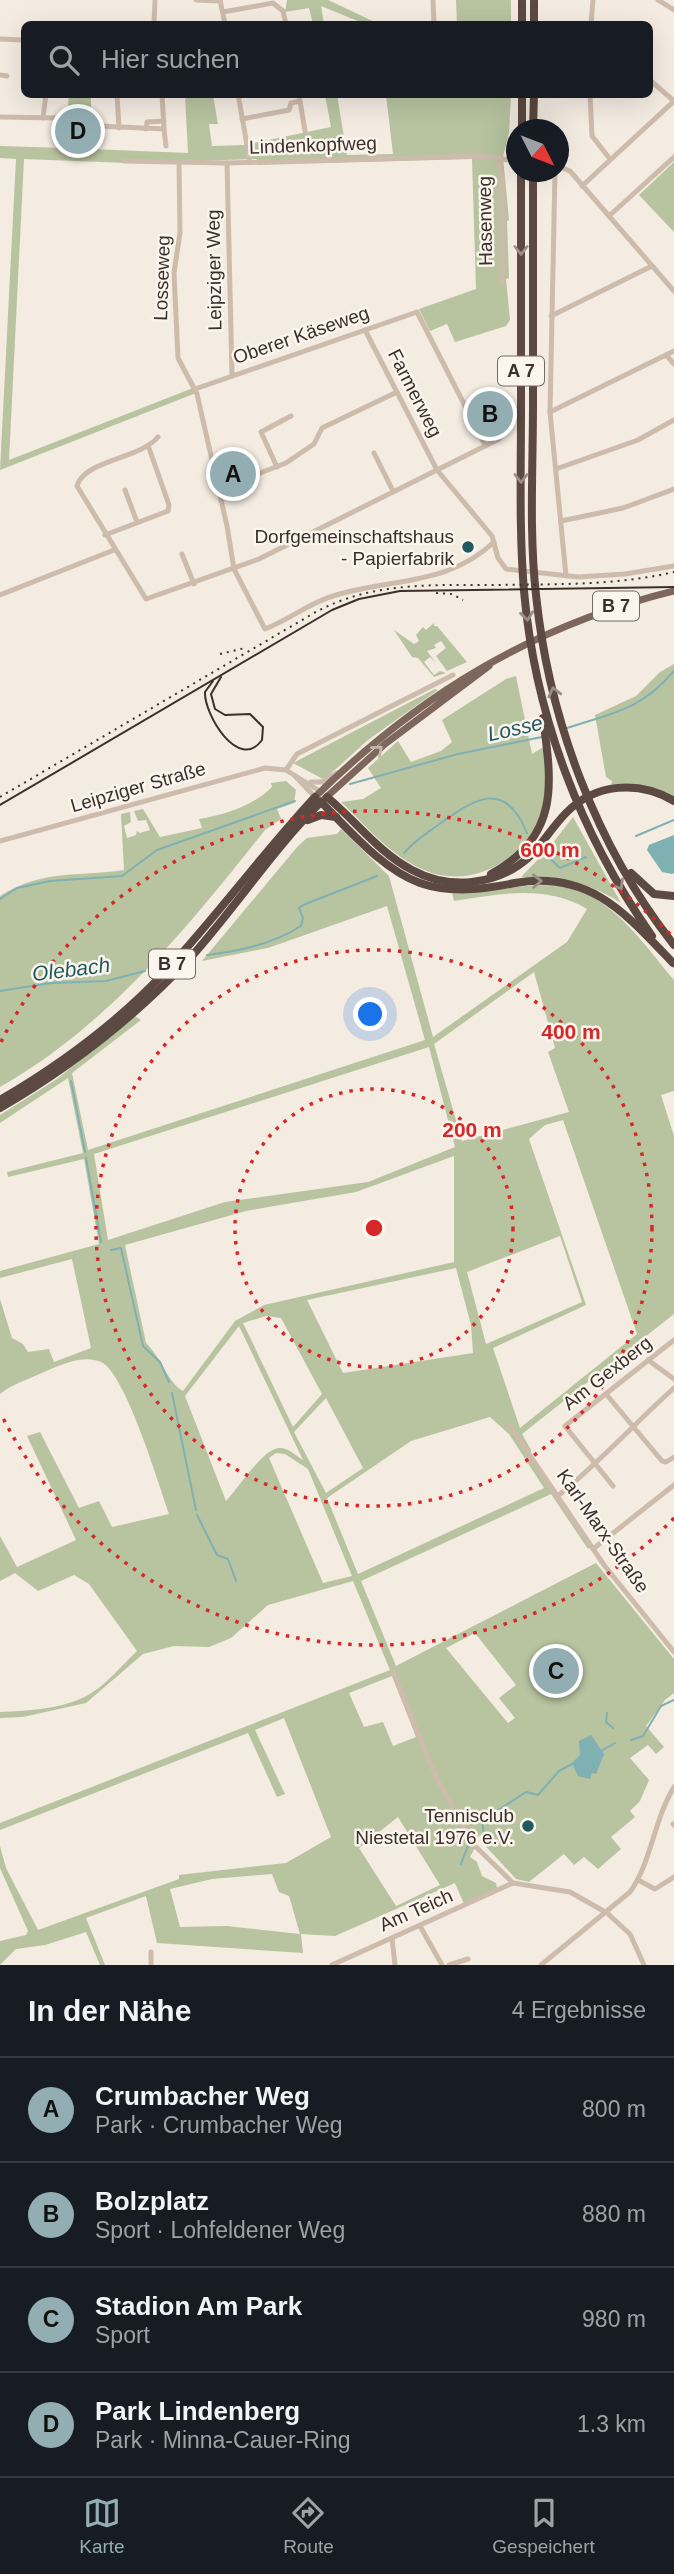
<!DOCTYPE html>
<html lang="de">
<meta charset="utf-8">
<style>
:root{--surface:#171b24;--page:#20242c;--text:#f1f3f6;--muted:#9ea1a6;--line:#363941;--accent:#92aeb2}
body{margin:0;font-family:Arial,sans-serif;background:var(--page);color:var(--text)}
.compass{position:absolute;left:506px;top:119px;width:63px;height:63px;border-radius:50%;background:var(--surface);box-shadow:0 7px 28px #0002;rotate:132deg}
.you{position:absolute;left:371px;top:1015px;width:24px;height:24px;margin:-18px;border:5px solid #fff;border-radius:50%;background:#1a73e8;box-shadow:0 0 0 10px #1a73e833}
.badge{display:grid;place-items:center;width:46px;height:46px;border-radius:50%;background:var(--accent);color:#111;font-size:23px;font-weight:700}
.pin{position:absolute;translate:-50% -50%;border:4px solid #fff;box-shadow:0 2px 7px #0006}
.list{margin:0;padding:0;list-style:none}
h2{display:flex;justify-content:space-between;align-items:center;height:91px;margin:0;padding:0 28px;font-size:30px}
h2 small{font-size:23px;font-weight:400;color:var(--muted)}
.list li{display:grid;grid-template-columns:46px 1fr auto;gap:21px;align-items:center;box-sizing:border-box;height:105px;padding:0 28px;border-top:2px solid var(--line)}
.list b{display:block;font-size:26px;white-space:nowrap}
.list p{margin:0;font-size:23px;white-space:nowrap;color:var(--muted)}
.list em{font-size:23px;font-style:normal;color:var(--muted)}
.icon{flex:none;width:38px;height:38px;fill:none;stroke:currentColor;stroke-width:2;stroke-linecap:round;stroke-linejoin:round}
.map{position:relative;flex:none;width:674px;height:1965px;overflow:hidden}
.search{position:absolute;background:var(--surface);box-shadow:0 7px 28px #0002;left:21px;right:21px;top:21px;height:77px;display:flex;align-items:center;gap:18px;box-sizing:border-box;padding:0 24px;border-radius:10px;color:var(--muted);font-size:26px}
.sheet{height:511px;background:var(--surface)}
nav{display:flex;justify-content:space-around;align-items:center;box-sizing:border-box;height:98px;border-top:2px solid var(--line);background:var(--surface);font-size:19px;color:var(--muted)}
nav a{display:grid;justify-items:center;gap:4px}
nav .on{color:var(--accent)}
.map>svg:first-child{display:block}
.green{fill:#b8c4a0;fill-rule:evenodd}
.water{fill:#7fb0b2}
.lines{fill:none;stroke-linecap:round;stroke-linejoin:round}
.stream{stroke:#7fb0b2;stroke-width:2}
.minor{stroke:#cdbbac;stroke-width:5}
.major{stroke:#7d675c;stroke-width:7}
.highway{stroke:#5c4a42;stroke-width:8}
.tram{stroke:#3b302b;stroke-width:2}
.rail{stroke:#3b302b;stroke-width:2;stroke-dasharray:2 5;stroke-linecap:butt}
.oneway{stroke:#9c8e87}
.oneway2{stroke:#c2b5ac}
.ring{fill:none;stroke:#d62828;stroke-width:3.5;stroke-dasharray:3.5 7}
.poi-dot{fill:#1f5a5e;stroke:#fbf5ee;stroke-width:2.5}
.labels{text-anchor:middle;dominant-baseline:central;stroke-width:5;stroke-linejoin:round;paint-order:stroke}
.shield{fill:#fbf5ee;stroke:#756b66;stroke-width:2}
.shield-label{font-size:18px;font-weight:bold;fill:#3b302b}
.street-label{font-size:19px;fill:#3b302b;stroke:#fbf5ee}
.poi-label{font-size:19px;fill:#3b302b;stroke:#fbf5ee;text-anchor:end}
.water-label{font-size:21px;font-style:italic;fill:#1f5a5e;stroke:#fbf5ee}
.centre{fill:#d62828;stroke:#fbf5ee;stroke-width:3.5}
.ring-label{font-size:21px;text-anchor:middle;font-weight:bold;fill:#d62828;stroke:#fbf5ee;stroke-width:5;stroke-linejoin:round;paint-order:stroke}
</style>
<div class="map">
<svg width="674" height="1965" viewBox="0 0 674 1965">
<rect width="100%" height="100%" fill="#f4ebe1"/>
<g class="green">
<path d="M287 0H328L379 24H365L321 6 324 24H313L309 8 285 12Z"/>
<path d="M456 0H511V24H457Z"/>
<path d="M69 95H91V149L188 153 185 95H213L218 124H209L212 146 244 145 331 127 325 95H337L347 155 393 154 386 95H511L509 132 503 157 509 220 507 221 509 278 506 279 510 320 506 326 455 342 447 324 430 331 419 309 476 289 472 159 257 165V159L127 163 24 159 9 460 193 388 196 393 0 470 16 159 0 158V146L64 148Z"/>
<path d="M674 162V232L639 195Z"/>
<path d="M484 398 505 410 502 419 492 428 479 424 477 416 485 408 477 411 466 404 474 400 480 404Z"/>
<path d="M434 623V626H437L467 662 447 671 436 656 446 648 441 641 434 645 436 648 427 651 436 663 430 657 424 662 434 675 440 671 446 673 434 677 418 658 412 657 394 630 414 644 419 641 416 635 423 627 426 630Z"/>
<path d="M674 664V799L611 787 612 781 606 777 595 715 636 696 660 672Z"/>
<path d="M516 676 532 754 545 746C546 760 548 775 547 789 543 848 479 894 424 870 392 857 366 826 341 802L363 799 381 788 368 768 398 741 411 762 441 751 452 742 442 720 506 679Z"/>
<path d="M435 689 438 690 368 740 327 777 323 779 293 763Z"/>
<path d="M286 781 296 790 294 803 277 809 281 819 265 830C188 927 109 1025 0 1087V896C43 869 77 877 124 870L121 814 130 812 131 822 124 826 127 838 136 835 137 831 140 833 150 830 146 820 138 821 134 811 143 809 160 837 202 828 199 819C225 815 253 806 272 787L271 783Z"/>
<path d="M573 817 621 903C589 882 559 876 521 877L549 848Z"/>
<path d="M341 829 389 876 433 1037 567 942 587 909C545 884 499 894 454 901L452 893C485 892 517 885 549 885 606 886 641 941 674 980V1091L661 1095 674 1136V1314L522 1434 531 1450 530 1457 590 1547 588 1549 551 1494 361 1581 396 1666 596 1563 674 1659V1693L665 1700 646 1726 664 1747 656 1754 648 1745 630 1758 649 1780 640 1801 630 1811 635 1817 611 1837 621 1849 598 1869 584 1857 574 1865 564 1854 529 1882 516 1879 480 1840 483 1834 475 1838 477 1844 470 1857 477 1862 482 1876 496 1883 497 1888 464 1904 455 1883 335 1936 301 1934 303 1953 157 1943 146 1896 86 1918 105 1965H100L86 1932 45 1945 16 1949 0 1965V1941L26 1935 28 1931 0 1868V1846L6 1868 38 1930 179 1879V1875L286 1863 331 1837 284 1718 255 1730 285 1794 277 1797 248 1733 0 1830V1823L390 1670 353 1581 268 1605 231 1638 209 1647 174 1646 143 1654 86 1703 23 1717 0 1718V1712C26 1711 59 1709 82 1698 103 1689 121 1666 137 1651L89 1584 74 1575 38 1591 15 1573 0 1581V1536L17 1567 76 1540 27 1436 40 1432 79 1508 99 1501 112 1527 169 1514C159 1485 125 1372 101 1362 83 1354 60 1365 44 1372 29 1379 12 1384 0 1394V1299L12 1338 23 1344 28 1352 49 1349 54 1362 91 1348 72 1259 0 1278V1271L99 1244 84 1159 8 1177 7 1172 83 1153 68 1078 0 1123V1115L57 1079 135 1016 141 1020 72 1073 88 1150 425 1040 387 906 268 948 202 961 298 846 307 838 337 834ZM534 972 555 1048 548 1052 569 1112 462 1141 434 1044ZM429 1047 455 1147 368 1182 225 1202 108 1240 94 1154ZM563 1120 637 1334 520 1428 493 1348 586 1305 529 1139 545 1125ZM454 1156V1262L264 1305 235 1321 183 1391C168 1383 161 1357 146 1343L125 1245 246 1211 356 1192ZM560 1236 582 1302 486 1344 467 1272ZM456 1268 471 1325 473 1353 343 1373 307 1300ZM266 1316 281 1318 322 1394 293 1427 243 1323ZM239 1326 303 1460C295 1455 288 1447 278 1448 262 1450 238 1489 226 1501L185 1396ZM326 1398 363 1468 326 1493 294 1432ZM490 1417 509 1434 544 1488 358 1574 327 1498 411 1441ZM276 1453 285 1454 308 1469 352 1576 323 1583 269 1458ZM475 1633 516 1685 499 1698 515 1718 508 1723 446 1648ZM392 1676 416 1737 393 1746 383 1722 364 1727 349 1693ZM398 1817 440 1885 396 1906 359 1848ZM272 1874 279 1892 289 1896 300 1934 227 1926 180 1927 170 1889 212 1879Z"/>
</g>
<g class="water">
<path d="M674 835V873L672 874 662 872 647 850 649 845Z"/>
<path d="M591 1735 604 1754 596 1774 592 1773 590 1779 578 1776 572 1763 580 1755 579 1741Z"/>
</g>
<g class="lines">
<g class="stream">
<path d="M567 728C613 713 641 710 674 671"/>
<path d="M350 784 458 754 542 737"/>
<path d="M636 836 674 820"/>
<path d="M404 853C414 841 426 834 438 825 474 799 505 778 527 833"/>
<path d="M546 855 560 868 586 857"/>
<path d="M0 899 17 888 50 881 122 876 157 850 295 801"/>
<path d="M207 955C240 951 273 944 301 926L303 918 299 908 303 905 377 876"/>
<path d="M0 991 51 983 106 981 145 971"/>
<path d="M71 1081 85 1152"/>
<path d="M86 1158 101 1242"/>
<path d="M111 1250 121 1248 143 1346 160 1362 169 1382"/>
<path d="M172 1393 196 1510"/>
<path d="M197 1515 217 1555 228 1559 236 1581"/>
<path d="M607 1713 606 1722 613 1728"/>
<path d="M631 1740 643 1736 661 1706 674 1700"/>
<path d="M601 1751 615 1743"/>
<path d="M483 1831V1820L526 1792 538 1795 559 1771 574 1763"/>
<path d="M461 1864 469 1843"/>
</g>
<g class="minor">
<path d="M196 0 220 1"/>
<path d="M220 0 225 24"/>
<path d="M433 0 434 24"/>
<path d="M658 0 674 10"/>
<path d="M223 12 273 3 283 11 286 24"/>
<path d="M154 24 155 0"/>
<path d="M591 24 593 0"/>
<path d="M0 39 24 40"/>
<path d="M0 75 7 76"/>
<path d="M650 80 674 101"/>
<path d="M117 94 119 128"/>
<path d="M238 94 250 162"/>
<path d="M590 94 592 136 610 159"/>
<path d="M300 101 305 131"/>
<path d="M0 117 60 118"/>
<path d="M43 118 46 94"/>
<path d="M242 119 289 110 291 103 300 101 299 94"/>
<path d="M98 126 164 129 162 94"/>
<path d="M146 129 147 122 164 121"/>
<path d="M164 129 166 146"/>
<path d="M497 159 502 177V283"/>
<path d="M124 161 227 163 482 156 516 161"/>
<path d="M179 163 180 233 174 273 178 358 197 394 227 526 234 569 265 629C289 620 309 603 333 596 391 578 448 586 494 542"/>
<path d="M227 163 232 376"/>
<path d="M558 166 570 171 674 291"/>
<path d="M555 172 550 412 566 576"/>
<path d="M582 186 674 101"/>
<path d="M609 216 674 157"/>
<path d="M551 316 652 266"/>
<path d="M365 330 437 470 492 536 498 558 506 569 578 577 625 574 674 566"/>
<path d="M666 355 674 364"/>
<path d="M195 389 417 312 485 445"/>
<path d="M550 412 674 351"/>
<path d="M158 437C140 459 84 460 77 486L146 599 259 559 499 439"/>
<path d="M374 453 393 491"/>
<path d="M277 467 261 432 291 416"/>
<path d="M556 469 638 440 674 420"/>
<path d="M219 489 286 463 314 444 322 428 397 392"/>
<path d="M125 490 137 522"/>
<path d="M561 521 623 508 674 489"/>
<path d="M105 535 168 511 169 505 149 448"/>
<path d="M182 554 194 584"/>
<path d="M0 595 114 550"/>
<path d="M286 770 297 754 453 675"/>
<path d="M295 776 315 797"/>
<path d="M311 782H322L337 773"/>
<path d="M0 841 265 768 286 770 321 792"/>
<path d="M648 1360 674 1379"/>
<path d="M606 1394 662 1461 666 1462 674 1457"/>
<path d="M510 1426 604 1565 674 1652"/>
<path d="M613 1486 565 1426 674 1340"/>
<path d="M559 1495C600 1462 635 1423 674 1388"/>
<path d="M593 1549 674 1485"/>
<path d="M393 1672 436 1777 474 1845 513 1883 570 1892 607 1913 630 1934 644 1965"/>
<path d="M673 1824 674 1825"/>
<path d="M638 1880 655 1889 674 1877"/>
<path d="M420 1926 442 1965"/>
<path d="M392 1938 395 1965"/>
<path d="M151 1952V1965"/>
<path d="M332 1965 513 1883"/>
<path d="M449 1965 468 1959"/>
<path d="M541 1965 630 1892C652 1861 654 1819 674 1787"/>
</g>
<path class="major" d="M489 666 385 744 321 802 315 797C419 695 532 626 674 591"/>
<g class="highway">
<path d="M522 24V0"/>
<path d="M534 24V0"/>
<path d="M522 130V94"/>
<path d="M533 130 534 94"/>
<path d="M521 172C521 251 521 331 521 411 521 471 519 531 524 591 535 715 580 834 652 936"/>
<path d="M533 172C533 249 533 327 533 404 533 468 529 532 536 595 549 720 596 846 674 945"/>
<path d="M327 797C356 821 378 852 412 870 449 890 496 886 528 858 542 845 552 827 566 813 595 783 639 780 674 801"/>
<path d="M308 820 321 815 336 817"/>
<path d="M631 873 654 894 674 896"/>
<path d="M491 874C560 836 552 784 543 718"/>
<path d="M0 1100C60 1065 117 1023 165 972 217 916 263 853 315 797"/>
<path d="M0 1108C71 1067 135 1017 191 957 236 907 273 849 321 802 350 831 382 869 420 883 452 894 484 889 515 883 590 870 626 914 673 963"/>
</g>
<g class="tram">
<path d="M213 681 205 692C204 715 239 772 262 740L263 727 250 714 225 715 215 709 211 694 221 677"/>
<path d="M0 805 332 610 359 599 400 591 674 587"/>
</g>
<g class="rail">
<path d="M436 593 452 594 463 600"/>
<path d="M220 654 245 648"/>
<path d="M0 797 314 613C370 582 430 585 492 585 553 584 614 586 674 572"/>
</g>
</g>
<defs><path id="oneway-chevron" d="M-2-3.5L2.5 0L-2 3.5" fill="none" stroke-width="1.6" stroke-linecap="round" stroke-linejoin="round" transform="scale(1.75)"/></defs>
<g class="oneway">
<use href="#oneway-chevron" transform="translate(521 250) rotate(90)"/>
<use href="#oneway-chevron" transform="translate(521 478) rotate(90)"/>
<use href="#oneway-chevron" transform="translate(527 616) rotate(83)"/>
<use href="#oneway-chevron" transform="translate(554 692) rotate(-104)"/>
<use href="#oneway-chevron" transform="translate(537 881) rotate(-2)"/>
<use href="#oneway-chevron" transform="translate(619 885) rotate(60)"/>
</g>
<use class="oneway2" href="#oneway-chevron" transform="translate(378 750) rotate(-41)"/>
<g class="ring">
<circle cx="374" cy="1228" r="139"/>
<circle cx="374" cy="1228" r="278"/>
<path d="M674 1518A417 417 0 0 1 1 1414M1 1042A417 417 0 0 1 674 938"/>
</g>
<g class="poi-dot">
<circle cx="468" cy="547" r="7"/>
<circle cx="528" cy="1826" r="7"/>
</g>
<g class="labels">
<g class="shield">
<rect x="498" y="356.5" width="46" height="29" rx="5"/>
<rect x="593" y="591.5" width="46" height="29" rx="5"/>
<rect x="149" y="949.5" width="46" height="29" rx="5"/>
</g>
<g class="shield-label">
<text x="521" y="371">A 7</text>
<text x="616" y="606">B 7</text>
<text x="172" y="964">B 7</text>
</g>
<g class="street-label">
<text transform="translate(313 145) rotate(-2)">Lindenkopfweg</text>
<text transform="translate(485 221) rotate(-91)">Hasenweg</text>
<text transform="translate(214 270) rotate(-91)">Leipziger Weg</text>
<text transform="translate(162 278) rotate(-88)">Losseweg</text>
<text transform="translate(301 335) rotate(-19)">Oberer Käseweg</text>
<text transform="translate(415 393) rotate(63)">Farmerweg</text>
<text transform="translate(138 787) rotate(-16)">Leipziger Straße</text>
<text transform="translate(607 1373) rotate(-38)">Am Gexberg</text>
<text transform="translate(603 1531) rotate(55)">Karl-Marx-Straße</text>
<text transform="translate(416 1910) rotate(-24)">Am Teich</text>
</g>
<g class="poi-label">
<text x="454" y="536">Dorfgemeinschaftshaus<tspan x="454" dy="22">- Papierfabrik</tspan></text>
<text x="514" y="1815">Tennisclub<tspan x="514" dy="22">Niestetal 1976 e.V.</tspan></text>
</g>
<g class="water-label">
<text transform="translate(515 728) rotate(-13)">Losse</text>
<text transform="translate(71 969) rotate(-7)">Olebach</text>
</g>
</g>
<circle cx="374" cy="1228" r="10" class="centre"/>
<g class="ring-label">
<text x="550" y="857">600 m</text>
<text x="571" y="1039">400 m</text>
<text x="472" y="1137">200 m</text>
</g>
</svg>
<svg class="compass" viewBox="-18 -18 36 36"><path d="M0-13l5 13h-10z" fill="#e53935"/><path d="M0 13l5-13h-10z" fill="#9ea1a6"/></svg>
<div class="you"></div>
<div class="pin badge" style="left:233px;top:474px">A</div>
<div class="pin badge" style="left:490px;top:414px">B</div>
<div class="pin badge" style="left:556px;top:1671px">C</div>
<div class="pin badge" style="left:78px;top:131px">D</div>
<div class="search"><svg class="icon" aria-label="search" viewBox="0 0 24 24"><circle cx="10" cy="10" r="6"/><path d="M15 15l6 6"/></svg>Hier suchen</div>
</div>
<section class="sheet">
<h2>In der Nähe<small>4 Ergebnisse</small></h2>
<ul class="list">
<li><span class="badge">A</span><div><b>Crumbacher Weg</b><p>Park · Crumbacher Weg</p></div><em>800 m</em></li>
<li><span class="badge">B</span><div><b>Bolzplatz</b><p>Sport · Lohfeldener Weg</p></div><em>880 m</em></li>
<li><span class="badge">C</span><div><b>Stadion Am Park</b><p>Sport</p></div><em>980 m</em></li>
<li><span class="badge">D</span><div><b>Park Lindenberg</b><p>Park · Minna-Cauer-Ring</p></div><em>1.3 km</em></li>
</ul>
</section>
<nav>
<a class="on"><svg class="icon" aria-label="map" viewBox="0 0 24 24"><path d="M3 6l6-2 6 2 6-2v14l-6 2-6-2-6 2zM9 4v14M15 6v14"/></svg>Karte</a>
<a><svg class="icon" aria-label="directions" viewBox="0 0 24 24"><path d="M12 3l9 9-9 9-9-9zM9 14v-3h6M13 9l2 2-2 2"/></svg>Route</a>
<a><svg class="icon" aria-label="saved" viewBox="0 0 24 24"><path d="M7 4h10v16l-5-4-5 4z"/></svg>Gespeichert</a>
</nav>
